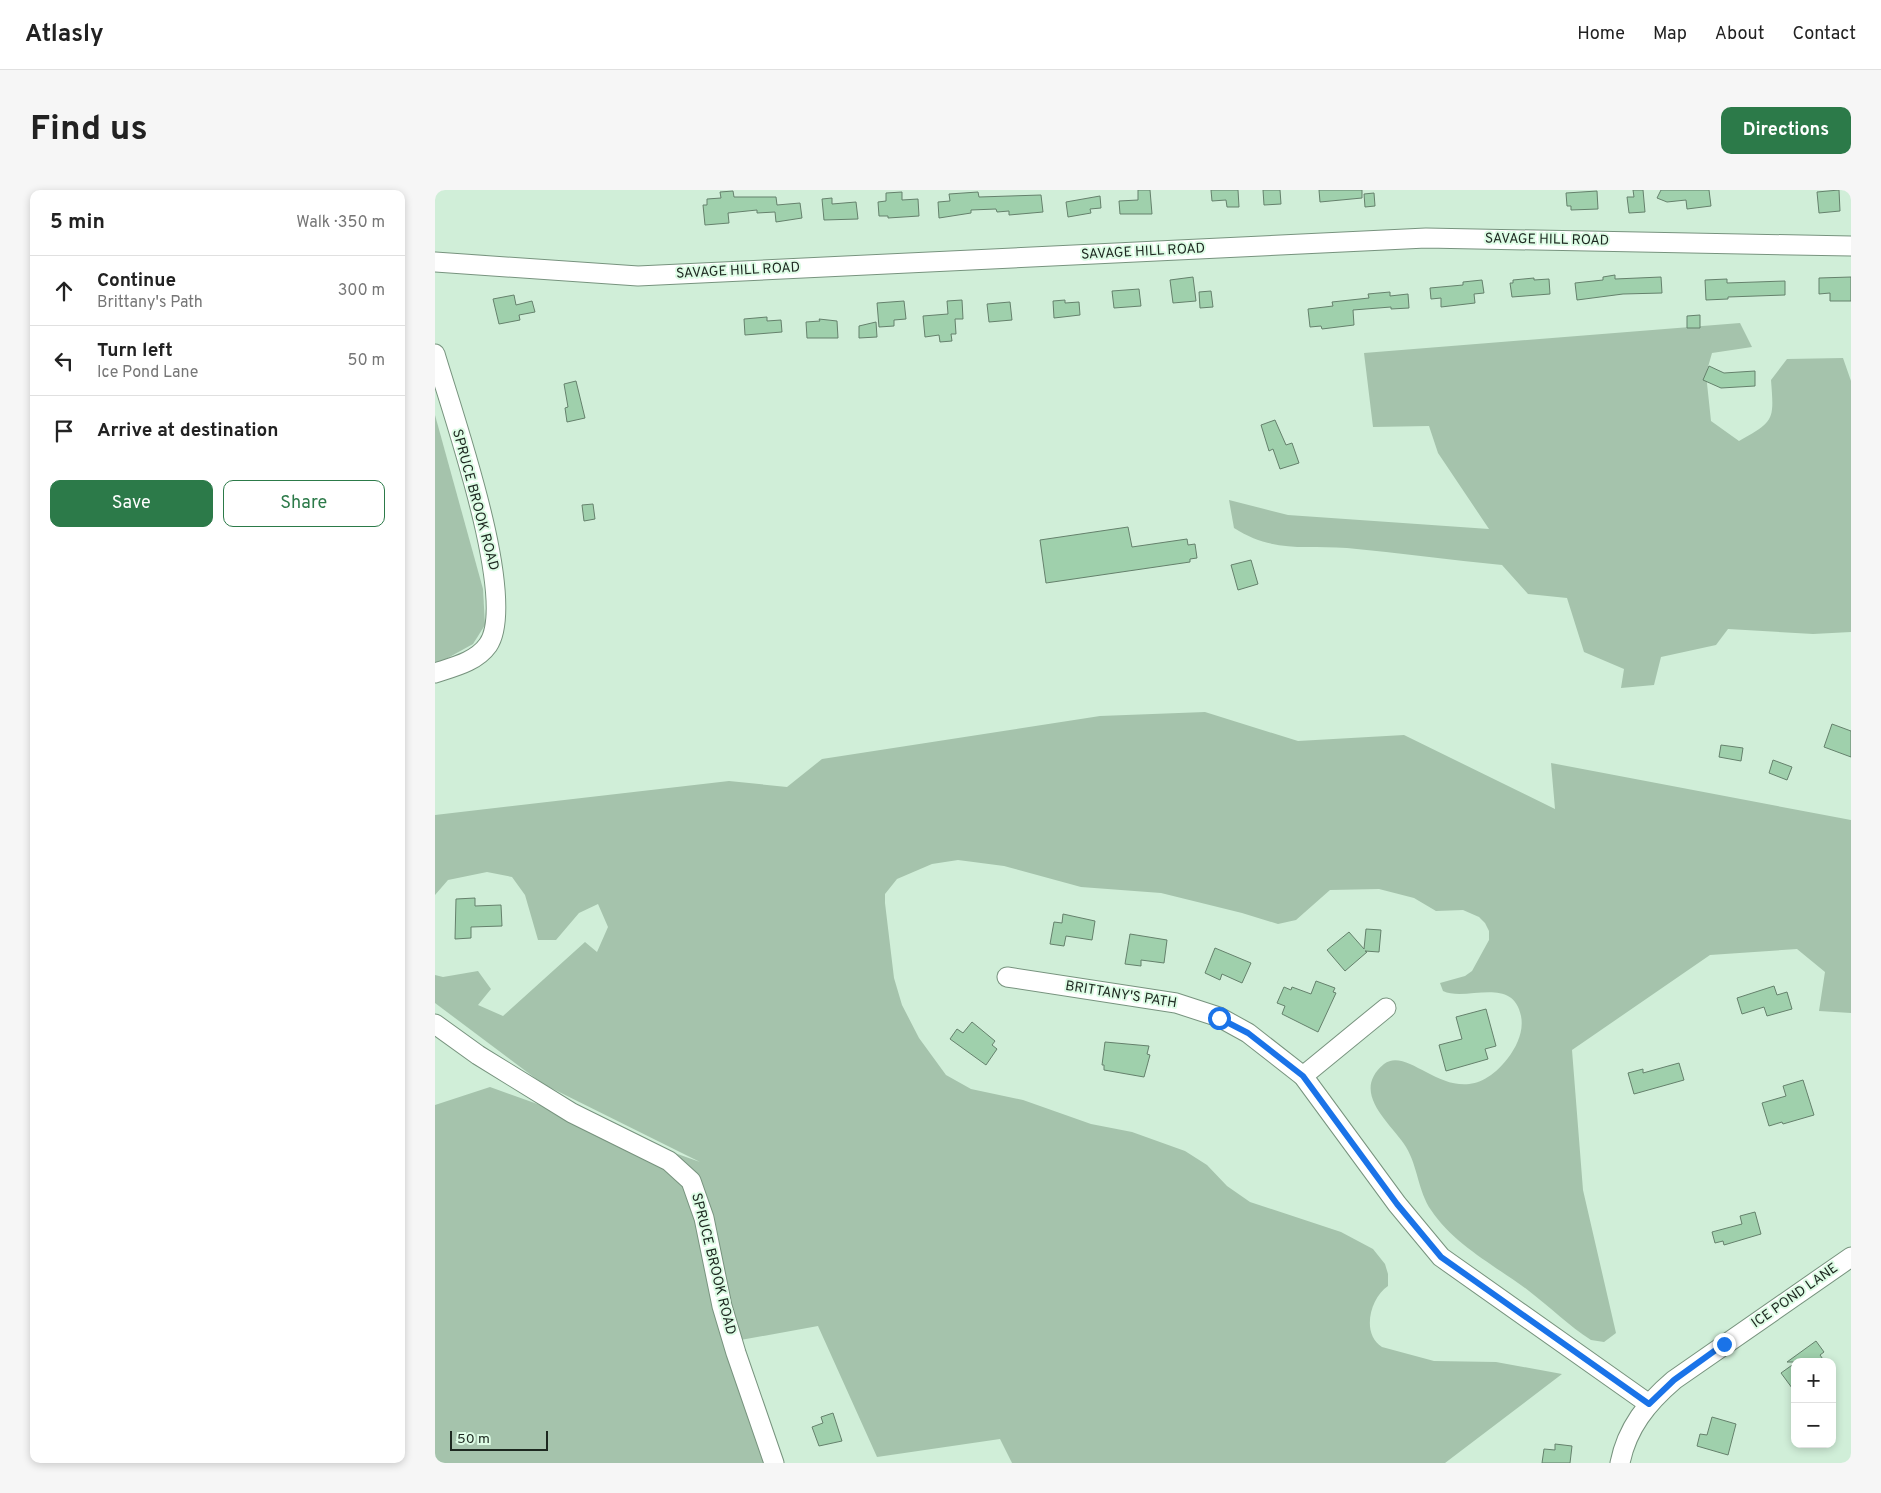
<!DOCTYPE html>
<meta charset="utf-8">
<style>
:root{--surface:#fff;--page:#f6f6f6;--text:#222;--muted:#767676;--line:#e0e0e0;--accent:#2c7a49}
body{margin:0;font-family:Overpass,sans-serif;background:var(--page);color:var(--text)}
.controls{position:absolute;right:15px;bottom:15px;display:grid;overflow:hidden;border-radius:10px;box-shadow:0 2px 8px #0003}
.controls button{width:45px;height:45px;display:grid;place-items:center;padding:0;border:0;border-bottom:1px solid var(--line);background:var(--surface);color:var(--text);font:25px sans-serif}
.scale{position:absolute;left:15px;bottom:12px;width:98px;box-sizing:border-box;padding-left:5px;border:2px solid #1d2820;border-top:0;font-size:14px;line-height:18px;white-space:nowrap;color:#1d2820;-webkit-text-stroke:4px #ddfce5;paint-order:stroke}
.stop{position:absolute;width:15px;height:15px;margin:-11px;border:4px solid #1a73e8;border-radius:50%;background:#fff}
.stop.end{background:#1a73e8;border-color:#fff;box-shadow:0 1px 5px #0008}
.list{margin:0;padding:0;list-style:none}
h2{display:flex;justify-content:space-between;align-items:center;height:65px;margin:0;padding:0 20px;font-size:21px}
h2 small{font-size:16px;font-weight:400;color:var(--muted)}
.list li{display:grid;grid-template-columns:32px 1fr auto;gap:15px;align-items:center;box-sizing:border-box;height:70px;padding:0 20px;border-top:1px solid var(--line)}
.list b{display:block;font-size:19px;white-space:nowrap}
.list p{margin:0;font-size:16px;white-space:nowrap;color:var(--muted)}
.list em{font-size:16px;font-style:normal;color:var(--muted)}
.actions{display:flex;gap:10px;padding:15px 20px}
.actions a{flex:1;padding:11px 0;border:1px solid var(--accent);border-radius:10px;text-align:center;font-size:18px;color:var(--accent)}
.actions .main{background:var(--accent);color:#fff}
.icon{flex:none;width:28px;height:28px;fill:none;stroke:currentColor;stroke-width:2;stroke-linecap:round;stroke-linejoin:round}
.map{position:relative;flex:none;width:1416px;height:1273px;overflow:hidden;border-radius:10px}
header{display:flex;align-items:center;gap:30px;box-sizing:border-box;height:70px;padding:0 25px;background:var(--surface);border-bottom:1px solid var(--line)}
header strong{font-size:24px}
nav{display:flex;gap:28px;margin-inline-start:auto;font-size:18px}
.intro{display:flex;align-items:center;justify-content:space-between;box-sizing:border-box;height:120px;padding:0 30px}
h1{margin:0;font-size:35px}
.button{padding:12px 22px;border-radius:10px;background:var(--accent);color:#fff;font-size:18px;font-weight:700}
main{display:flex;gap:30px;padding:0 30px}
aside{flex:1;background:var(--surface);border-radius:10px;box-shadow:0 2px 8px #0003}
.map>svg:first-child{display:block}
.green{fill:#a5c3ac}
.building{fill:#9fd0ac;stroke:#65816c}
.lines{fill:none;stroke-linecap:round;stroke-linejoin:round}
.minor-casing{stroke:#77937e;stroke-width:21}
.minor{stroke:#fff;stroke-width:19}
.route{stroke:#1a73e8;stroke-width:6}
.labels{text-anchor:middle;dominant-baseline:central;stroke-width:4;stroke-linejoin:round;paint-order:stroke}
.street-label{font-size:14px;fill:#1d2820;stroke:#ddfce5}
</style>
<header>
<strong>Atlasly</strong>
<nav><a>Home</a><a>Map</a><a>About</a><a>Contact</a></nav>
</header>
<div class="intro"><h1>Find us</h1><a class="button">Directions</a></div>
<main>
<aside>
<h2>5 min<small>Walk · 350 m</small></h2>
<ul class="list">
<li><svg class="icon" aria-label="ahead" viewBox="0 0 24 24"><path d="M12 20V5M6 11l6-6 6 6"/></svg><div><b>Continue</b><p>Brittany's Path</p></div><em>300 m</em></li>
<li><svg class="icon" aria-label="left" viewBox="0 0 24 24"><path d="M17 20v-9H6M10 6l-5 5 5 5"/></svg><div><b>Turn left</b><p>Ice Pond Lane</p></div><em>50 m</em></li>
<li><svg class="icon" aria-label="arrive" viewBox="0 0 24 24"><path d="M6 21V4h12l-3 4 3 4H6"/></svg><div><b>Arrive at destination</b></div></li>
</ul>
<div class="actions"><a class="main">Save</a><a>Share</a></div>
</aside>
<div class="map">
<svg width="1416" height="1273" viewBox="0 0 1416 1273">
<rect width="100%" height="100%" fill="#d0eed8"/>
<g class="green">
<path d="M1305 133 1317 157 1277 163 1271 184 1276 231 1304 251C1340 231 1339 230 1336 190L1352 169 1408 168 1416 191V442L1378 444 1293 439 1281 455 1226 467 1219 495 1186 498 1189 479 1149 462 1132 408 1093 404 1067 375C1016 370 964 363 912 358 869 355 838 363 799 338L794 310 853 325 1054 339 1003 263 994 236 938 237 929 163Z"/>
<path d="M0 225 48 399 50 435 38 454 0 475Z"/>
<path d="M770 522 863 551 969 545 1120 619 1116 573 1416 630V823L1384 821 1390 782 1362 759 1275 765 1137 860 1148 1000 1181 1143 1169 1152 1156 1150C1134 1136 1115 1117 1094 1101 1061 1076 1019 1055 996 1020 983 1001 983 977 971 957 957 934 914 903 949 874 977 852 1022 934 1073 868 1082 856 1089 841 1086 826 1078 785 1031 812 1008 801L1005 793 1030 786 1037 781 1054 750V741L1050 733 1044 727 1028 720 1001 721 979 708 944 699 895 700 861 730 843 734 807 723 726 703 646 697 569 676 523 670 497 674 462 689 450 704V713L459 788 467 815 484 848 511 885 536 899 588 910 656 934 697 942 750 961 772 975 792 996 815 1012 906 1042 938 1059 950 1074 953 1084V1096C935 1108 926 1144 947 1157L999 1171 1061 1172 1127 1184 1010 1273H577L565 1249 442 1267 383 1136 289 1153 331 1273H0V915L55 897 265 972 108 894 0 813V785L8 787 43 781 56 799 43 815 68 826 150 752 162 762 173 737 163 714 144 723 121 750H103L90 705 77 687 52 682 13 690 0 705V625L294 591 352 597 387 569 665 526Z"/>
</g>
<g class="building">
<path d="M703 0H715L717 24H685L684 11 703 10Z"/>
<path d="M776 0H803L804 17H792L791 10 777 11Z"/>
<path d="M828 0H845L846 14 829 15Z"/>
<path d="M884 0H927V8L885 12Z"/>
<path d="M1198 0H1208L1210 22 1194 23 1192 7H1199Z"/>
<path d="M1226 0H1274L1276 16 1252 19 1251 10 1232 12 1222 8Z"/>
<path d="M1404 0 1405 21 1384 23 1382 2Z"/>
<path d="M298 1 299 7H341L342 15 365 13 367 28 341 32 340 22 322 23V20L293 23 294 33 270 35 268 15H272V9L286 8 285 2Z"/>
<path d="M1162 1 1163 19 1136 20V16H1132L1131 3Z"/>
<path d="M467 2V10L483 9 484 26 453 28V26H444L443 12 451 11V3Z"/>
<path d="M543 2 544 7 606 5 608 22 574 25V21L562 22 561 19 536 20V23L504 28 503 12 515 11 514 4Z"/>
<path d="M939 3 940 16 930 17 929 4Z"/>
<path d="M665 6 666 18 655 19 656 23 633 27 631 12Z"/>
<path d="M397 8V14L421 12 423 29 389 30 387 9Z"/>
<path d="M1180 85V89L1226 87 1227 103 1188 104 1142 110 1140 93 1168 90V87Z"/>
<path d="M758 87 761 111 738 113 735 90Z"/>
<path d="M1416 87V111H1395V103L1384 104V88Z"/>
<path d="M1099 88V90L1114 89 1115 104 1077 107 1075 93H1078V90Z"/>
<path d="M1292 89V93L1350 91V105L1293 107V109L1271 110 1270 90Z"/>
<path d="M1047 90 1049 103 1039 104 1040 113 1006 117V108L996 109 995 98 1028 95V92Z"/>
<path d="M704 99 706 116 679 118 677 101Z"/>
<path d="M776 101 778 117 765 118 764 102Z"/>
<path d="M955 102V106L973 104 974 118 956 119V117L918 120 919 135 887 139 886 136 875 137 873 119 898 116 897 112 934 108 933 104Z"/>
<path d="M79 105 81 115 97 111 100 122 84 125 85 130 64 134 58 109Z"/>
<path d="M527 110 528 129H520L521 144H516L517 151 505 152 504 145 490 147 488 126 513 124 512 111Z"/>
<path d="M630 110V113L644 112 645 125 619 128 618 111Z"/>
<path d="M469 111 471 129 459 130V136L444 137 442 113Z"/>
<path d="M575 112 577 130 554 132 552 114Z"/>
<path d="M1265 125V138H1252V126Z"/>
<path d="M332 127V131L346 130 347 142 310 145 309 129Z"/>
<path d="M384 129 402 131 403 148H372L371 132 385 131Z"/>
<path d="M441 132 442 147 424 148V136Z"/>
<path d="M1274 176 1289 183 1320 181V196L1286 198 1268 190Z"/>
<path d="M141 191 150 228 132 232 130 218 133 217 129 194Z"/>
<path d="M840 230 851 255 857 253 864 273 845 279 838 259 834 261 826 235Z"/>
<path d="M158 314 160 329 149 331 147 315Z"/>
<path d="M693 337 697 357 752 349 753 355 760 354 762 368 755 369V372L611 393 605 350Z"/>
<path d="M816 370 823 394 803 400 796 375Z"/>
<path d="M1397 534 1416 541V567L1389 557Z"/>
<path d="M1286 555 1308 558 1306 571 1284 567Z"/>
<path d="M1338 570 1357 577 1352 590 1334 583Z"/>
<path d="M40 708V716L66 715 67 736 36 737V748L20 749 21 709Z"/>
<path d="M628 724 660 731 657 750 631 746 629 756 615 754 619 732 627 733Z"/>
<path d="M931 739 946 740 944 762 930 761 932 762 910 781 892 760 914 742 929 759Z"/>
<path d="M695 744 732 750 729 773 706 770V776L690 774Z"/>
<path d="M780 758 816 773 807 793 787 784 785 790 770 783Z"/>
<path d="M881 791 900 798 898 802 901 803 883 842 847 824 850 816 842 813 849 797 856 800 857 797 876 804Z"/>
<path d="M1339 796 1342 805 1352 802 1357 819 1332 826 1329 817 1307 824 1302 808Z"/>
<path d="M1051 819 1061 856 1050 859 1053 869 1011 881 1004 855 1027 849 1021 827Z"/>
<path d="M537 832 560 851 557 855 562 859 551 875 515 849 522 839 528 843Z"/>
<path d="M670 852 714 856 712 864 715 865 709 887 669 880V875H667Z"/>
<path d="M1244 873 1249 890 1199 904 1193 883 1208 879V883Z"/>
<path d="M1368 890 1379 925 1348 934 1347 932 1334 936 1327 913 1351 906 1348 896Z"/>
<path d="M1320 1022 1326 1044 1289 1055 1288 1051 1280 1053 1277 1042 1307 1034 1305 1026Z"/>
<path d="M1381 1151 1389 1162 1385 1165 1390 1172H1352Z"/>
<path d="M1360 1173V1202L1346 1183Z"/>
<path d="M398 1223 407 1251 384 1256 377 1237 388 1233 386 1227Z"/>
<path d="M1277 1227 1301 1234 1293 1265 1262 1256 1265 1244 1272 1245Z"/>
<path d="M1120 1254 1137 1256 1135 1273H1107L1109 1259 1120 1260Z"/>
</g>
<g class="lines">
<g class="minor-casing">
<g id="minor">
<path d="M0 72 203 86 991 48 1416 56"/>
<path d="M0 164C16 219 84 410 53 455 41 472 18 477 0 483"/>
<path d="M572 787 741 813 784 827 813 843 868 886 962 1014 1006 1067 1214 1214"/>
<path d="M0 834 43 865 137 923 234 971 256 991 269 1028 287 1116 301 1163 339 1273"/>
<path d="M868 886 951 818"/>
<path d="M1185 1273C1192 1238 1212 1213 1239 1190L1416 1067"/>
</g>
</g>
<use href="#minor" class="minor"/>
</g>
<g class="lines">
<path class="route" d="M784 828 813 843 868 886 962 1014 1006 1067 1214 1214 1239 1190 1289 1154"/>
</g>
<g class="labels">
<g class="street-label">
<text transform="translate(1112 50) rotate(1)">SAVAGE HILL ROAD</text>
<text transform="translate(708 62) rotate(-3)">SAVAGE HILL ROAD</text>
<text transform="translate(303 81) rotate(-3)">SAVAGE HILL ROAD</text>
<text transform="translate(40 310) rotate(75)">SPRUCE BROOK ROAD</text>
<text transform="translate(686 805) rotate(9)">BRITTANY'S PATH</text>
<text transform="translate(278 1074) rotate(76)">SPRUCE BROOK ROAD</text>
<text transform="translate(1360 1106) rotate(-35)">ICE POND LANE</text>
</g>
</g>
</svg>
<div class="controls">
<button>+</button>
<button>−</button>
</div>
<div class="scale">50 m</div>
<div class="stop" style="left:784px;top:828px"></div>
<div class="stop end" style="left:1289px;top:1154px"></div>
</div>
</main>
